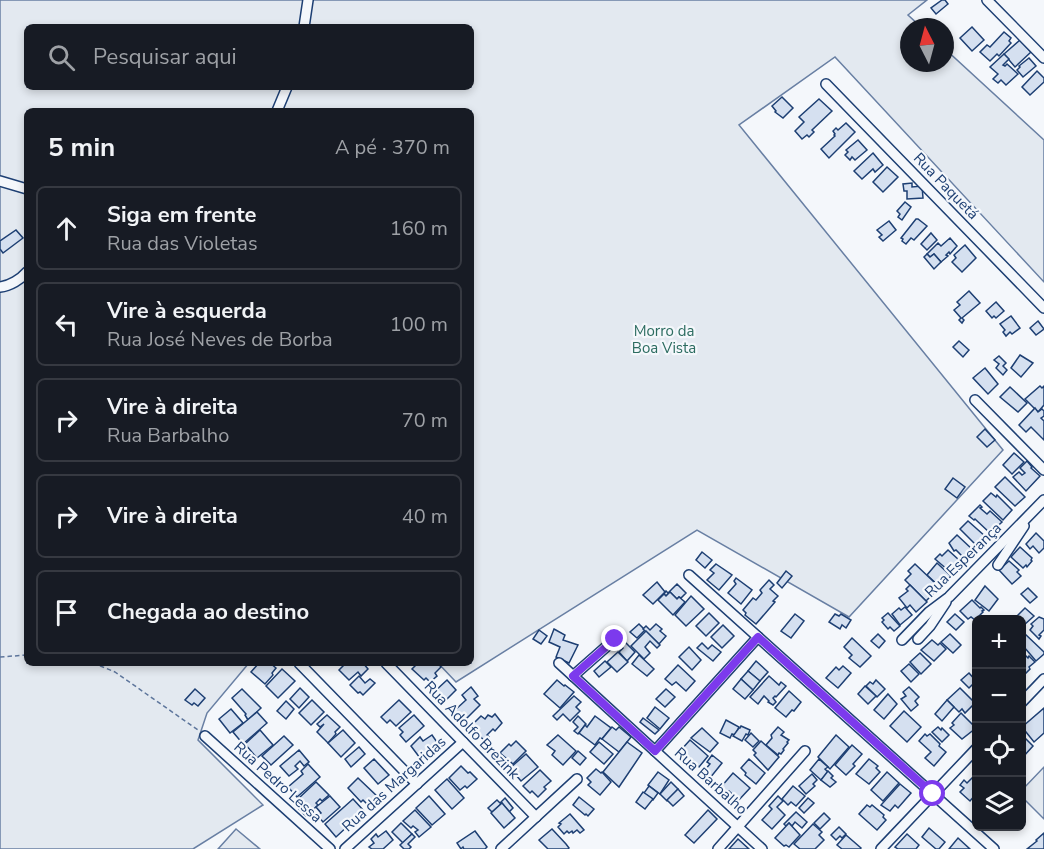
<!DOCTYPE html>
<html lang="pt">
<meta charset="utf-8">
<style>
:root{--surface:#171b24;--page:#20242c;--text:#f1f3f6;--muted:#9ea1a6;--line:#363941}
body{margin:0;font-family:"Nunito Sans",sans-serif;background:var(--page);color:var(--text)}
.controls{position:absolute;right:18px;bottom:18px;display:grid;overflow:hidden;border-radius:9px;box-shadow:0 3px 9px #0003}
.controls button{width:54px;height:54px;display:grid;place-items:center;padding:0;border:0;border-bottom:2px solid var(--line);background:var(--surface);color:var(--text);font:30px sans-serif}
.compass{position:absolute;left:900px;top:18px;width:54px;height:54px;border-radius:50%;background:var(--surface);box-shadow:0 3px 9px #0003;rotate:354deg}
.stop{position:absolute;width:18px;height:18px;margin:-14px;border:4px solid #7c3aed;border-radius:50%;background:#fff}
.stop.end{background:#7c3aed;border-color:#fff;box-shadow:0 2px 6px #0008}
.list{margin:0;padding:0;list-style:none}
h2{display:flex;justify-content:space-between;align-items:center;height:78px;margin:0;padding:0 24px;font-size:26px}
h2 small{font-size:20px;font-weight:400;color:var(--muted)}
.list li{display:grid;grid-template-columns:39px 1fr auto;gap:18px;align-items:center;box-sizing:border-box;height:84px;margin:0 12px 12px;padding:0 12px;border:2px solid var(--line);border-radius:9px}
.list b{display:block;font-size:22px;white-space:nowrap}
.list p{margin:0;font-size:20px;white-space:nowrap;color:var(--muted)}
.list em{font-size:20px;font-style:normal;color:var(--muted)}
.icon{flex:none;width:33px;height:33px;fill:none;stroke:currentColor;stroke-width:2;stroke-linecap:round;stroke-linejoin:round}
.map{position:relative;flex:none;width:1044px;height:849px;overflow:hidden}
.search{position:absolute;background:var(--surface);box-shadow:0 3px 9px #0003;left:24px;top:24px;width:450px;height:66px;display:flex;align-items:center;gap:15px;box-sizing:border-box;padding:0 21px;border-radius:9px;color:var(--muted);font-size:22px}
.panel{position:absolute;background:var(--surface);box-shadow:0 3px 9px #0003;left:24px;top:108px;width:450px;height:558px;border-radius:9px}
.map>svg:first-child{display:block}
.green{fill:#e3e9f0;stroke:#687fa3;stroke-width:1.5;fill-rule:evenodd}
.building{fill:#d5e0f0;stroke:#1d3f73;stroke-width:1.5}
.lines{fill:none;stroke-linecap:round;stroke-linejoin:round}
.street-casing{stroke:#1d3f73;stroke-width:12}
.path{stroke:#5e769c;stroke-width:1.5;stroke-dasharray:4.5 3;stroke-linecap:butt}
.street{stroke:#f4f7fb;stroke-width:9}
.route{stroke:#7c3aed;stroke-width:8}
.labels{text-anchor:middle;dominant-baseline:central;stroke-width:4.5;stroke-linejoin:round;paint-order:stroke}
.street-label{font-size:15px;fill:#1d3f73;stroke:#f4f7fb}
.park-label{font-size:15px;fill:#2c6c60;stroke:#f4f7fb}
</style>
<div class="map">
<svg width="1044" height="849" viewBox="0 0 1044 849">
<rect width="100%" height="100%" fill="#f4f7fb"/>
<g class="green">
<path d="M0 0H927L908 15 921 27H909V63H945V49L1044 140V282L835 57 739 125 1003 450 849 617 697 530 456 682 438 663H471V111H27V663H249L207 713 198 740 263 805 193 849H0ZM27 27H471V87H27Z"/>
<path d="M1044 767V819L1022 797V790Z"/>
<path d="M236 829 260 849H218Z"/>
</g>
<g class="building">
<path d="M942 0H945L948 4 936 14 931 8Z"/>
<path d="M972 27 984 40 972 51 960 38Z"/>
<path d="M1004 32 1011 38 1009 41 1011 43 999 56 997 54 990 61 980 52 987 45 990 47Z"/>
<path d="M1020 40 1031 52 1015 67 1004 54Z"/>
<path d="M1004 54 1009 59 1003 65 1005 66 1007 64 1018 74 1006 85 1001 80 998 83 993 79 998 74 990 67Z"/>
<path d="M1029 58 1036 66 1023 77 1017 70 1020 67 1019 66Z"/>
<path d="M1037 71 1044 78V82L1030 95 1022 87Z"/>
<path d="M782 97 793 108 783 118 775 112 776 111 772 106Z"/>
<path d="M819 99 832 111 812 130 814 132 809 137 807 135 802 139 795 131 804 122 799 117Z"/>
<path d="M846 123 855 132 829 158 821 149 835 136 834 135 835 134 833 131 836 128 838 130Z"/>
<path d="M858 140 867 150 855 160 852 157 850 160 845 155 848 152 846 150Z"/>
<path d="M873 153 883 165 875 172 873 169 862 179 854 171Z"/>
<path d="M887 167 898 177 883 192 873 182Z"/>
<path d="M912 183V187L922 186 923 198 907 199V191H904L903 184Z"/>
<path d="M905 202 911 207 902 220 898 217 900 214 897 211Z"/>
<path d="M916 219H918L927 226 914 240 911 238 906 244 902 241 903 239 901 238Z"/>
<path d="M889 221 896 230 883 241 879 237 882 235 877 230Z"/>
<path d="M16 230 23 238 3 253 0 249V241Z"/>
<path d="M931 233 937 240 927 250 921 244Z"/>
<path d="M950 238 957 246 950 254 949 252 946 255 948 256 941 262 934 254 930 257 927 254 938 243 941 246Z"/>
<path d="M965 245 976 258 962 272 952 262 956 258 954 255Z"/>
<path d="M927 254 930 257 934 254 941 262 934 269 924 257Z"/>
<path d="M969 291 980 303 962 318 964 320 962 323 959 320 961 318 954 310 960 305 957 302Z"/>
<path d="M996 302 1004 311 996 318 994 316 992 318 986 311Z"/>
<path d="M1011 316 1020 328 1012 334 1010 332 1006 336 1003 332 1005 330 1000 324Z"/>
<path d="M1038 321 1044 329 1036 335 1030 328Z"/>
<path d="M959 341 969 350 963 357 953 347Z"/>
<path d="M1020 355 1033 363 1021 377 1011 368Z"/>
<path d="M999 356 1006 363 1003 366 1007 370 1003 375 996 368 999 364 994 360Z"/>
<path d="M985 368 998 384 988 394 973 378Z"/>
<path d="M1040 386 1042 388 1044 386V405L1038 412 1025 399Z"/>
<path d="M1010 387 1027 403 1018 412 1000 397Z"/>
<path d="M1035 408 1038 412 1042 409 1044 411V416L1041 418 1044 421V440L1031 427 1026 432 1019 425Z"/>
<path d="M985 429 995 440 987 447 977 437Z"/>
<path d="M1014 453 1024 462 1012 474 1003 465Z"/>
<path d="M1027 461 1032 467 1031 468 1040 476 1026 491 1013 477 1019 472 1022 475 1025 473 1020 468Z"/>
<path d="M1005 477 1025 497 1015 506 995 487Z"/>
<path d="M953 478 965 487 957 498 945 489Z"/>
<path d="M991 493 996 497 997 495 1012 510 1003 520 983 501Z"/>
<path d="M980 505 982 507 980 508 987 514 990 511 1002 522 990 533 975 519 974 520 969 516Z"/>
<path d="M968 521 986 537 977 546 960 529Z"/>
<path d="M1036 533 1044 541V548L1039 553 1033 546 1030 549 1026 544Z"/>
<path d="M957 535 973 550 965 559 956 550 954 551 949 543Z"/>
<path d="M1020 547 1032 558 1031 560 1032 561 1027 567 1026 565 1023 568 1011 557Z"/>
<path d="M948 550 959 560 949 571 935 559 940 554 942 556Z"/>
<path d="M702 552 712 560 705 568 696 560Z"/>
<path d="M1009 561 1019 570 1017 572 1021 576 1012 584 999 570Z"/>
<path d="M937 563 951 576 940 587 927 575Z"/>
<path d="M716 564 732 575 719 590 707 580 714 573 710 570Z"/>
<path d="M915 564 935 583 931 587 936 591 926 601 905 580 911 574 908 571Z"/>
<path d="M786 571 792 576 782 588 777 583Z"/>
<path d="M736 578 752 590 741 604 728 593 736 584 734 581Z"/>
<path d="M769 580 774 585 770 589 778 596 773 601 775 602 756 624 745 615 746 613 743 610 753 598 756 600 762 593 760 590Z"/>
<path d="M657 582 665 592 653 604 643 595Z"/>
<path d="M677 584 686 593 681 598 679 597 677 599 670 592 666 596 664 594 666 591 668 593Z"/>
<path d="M910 585 927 602 916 612 910 605 907 608 899 598 908 591 906 589Z"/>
<path d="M985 586 998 599 989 611 975 600Z"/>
<path d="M1028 588 1037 597 1030 603 1021 594Z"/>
<path d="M670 592 677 599 679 597 685 602 673 615 658 600 664 594 666 596Z"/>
<path d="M691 596 704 609 686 626 675 615Z"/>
<path d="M972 600 980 608 981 607 984 610 982 611 983 612 975 620 971 617 968 619 960 611Z"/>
<path d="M905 607 912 615 900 625 892 614 899 608 901 610Z"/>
<path d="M1025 608 1034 616 1024 625 1022 623V620H1018L1016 617Z"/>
<path d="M709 613 719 623 706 636 696 626Z"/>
<path d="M888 613 900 626 894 631 890 627 888 629 882 622 884 620 882 618Z"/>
<path d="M795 614 804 621 791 638 781 631Z"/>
<path d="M835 614 839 616 841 614 851 620 846 628 842 625 840 629 829 622Z"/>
<path d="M955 614 964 622 956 630 947 622Z"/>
<path d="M1039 617 1044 619V630L1039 635 1041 636 1039 639 1030 630 1033 626 1031 624Z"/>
<path d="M639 624 645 630 637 638 630 632Z"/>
<path d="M656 624 662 629 660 631 666 636 659 644 643 629 646 626 650 630Z"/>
<path d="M723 625 734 636 722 648 711 637Z"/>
<path d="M554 629 565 635 563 640 578 645 569 663 556 657 560 647 549 642Z"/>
<path d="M539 630 547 636 541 644 533 639Z"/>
<path d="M646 631 660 645 657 648 650 641 645 647 650 653 644 659 631 646Z"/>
<path d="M1024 633 1044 652V654L1036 661 1024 647 1022 648V635Z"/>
<path d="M878 634 885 641 879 648 871 641Z"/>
<path d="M950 634 961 645 953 653 941 642Z"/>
<path d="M852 638 871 656 860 667 849 658 852 655 844 647Z"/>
<path d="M932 640 938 645 940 643 946 649 934 661 921 650Z"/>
<path d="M624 641 635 652 627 661 619 652 623 648 620 645Z"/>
<path d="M702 643 708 649 712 645 721 652 713 661 697 648Z"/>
<path d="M689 647 701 660 692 670 679 657Z"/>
<path d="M618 652 628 662 617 672 607 662Z"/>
<path d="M1022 652 1028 658 1029 656 1035 662 1029 667 1030 669 1024 675 1022 672Z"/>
<path d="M920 653 931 664 921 674 910 662Z"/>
<path d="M639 655 654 669 647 676 632 664Z"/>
<path d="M605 661 611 667 599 677 594 671Z"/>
<path d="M756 661 768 672 760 681 748 671Z"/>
<path d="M259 663 261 664 270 663 276 668 272 673 273 675 265 684 251 672Z"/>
<path d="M346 663H363L368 669 361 676 358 672 349 680 339 670Z"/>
<path d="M418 663H438L441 667 435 673 437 676 430 682 426 678 424 680 412 669Z"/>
<path d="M909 664 919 674 911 682 901 671Z"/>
<path d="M678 665 695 681 686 691 676 682 672 685 665 679Z"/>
<path d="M843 666 851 673 838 688 826 678 836 667 839 670Z"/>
<path d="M282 669 295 681 278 698 266 686Z"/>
<path d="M748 671 760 681 753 690 741 679Z"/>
<path d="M969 673 976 681 969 688 961 680Z"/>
<path d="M359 676 365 683 370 679 375 683 363 695 360 692 358 693 350 685Z"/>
<path d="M769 676 779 685 781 682 786 686 776 697 775 696 773 698 776 702 773 705 768 702 769 701 764 696 758 704 750 697Z"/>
<path d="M741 679 753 690 745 699 733 689Z"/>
<path d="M447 680 456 690 443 703 433 693Z"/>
<path d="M557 680 564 686 565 685 574 692 560 708 544 694Z"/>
<path d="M876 680 885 689 877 697 866 686 870 682 873 684Z"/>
<path d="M865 686 876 696 868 704 858 694Z"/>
<path d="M471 687 478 696 474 699 480 705 464 721 454 711 466 700 462 695Z"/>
<path d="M909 687 919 697 915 701 918 705 911 711 901 699 906 696 903 692Z"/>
<path d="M300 688 309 697 299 708 290 699Z"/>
<path d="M960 688 975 703 965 713 962 709 959 712 947 700Z"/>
<path d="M195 689 205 698 198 706 194 703 192 705 185 700Z"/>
<path d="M242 689 261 708 248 720 245 715 246 714 232 698Z"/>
<path d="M666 689 675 697 665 707 656 699Z"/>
<path d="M789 691 801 702 794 711 792 710 786 717 775 708Z"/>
<path d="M888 694 897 704 884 719 874 710Z"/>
<path d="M574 696 581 702 576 707 580 711 570 721 563 714 557 720 553 716Z"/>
<path d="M312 700 324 712 311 725 299 713Z"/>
<path d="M399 700 411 712 396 726 390 720 387 723 381 717Z"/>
<path d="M947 700 954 707 942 721 935 714Z"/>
<path d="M286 701 294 709 286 719 277 711Z"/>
<path d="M655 707 669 718 660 729 647 718Z"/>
<path d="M1044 708V733L1034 742 1022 727Z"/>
<path d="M231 709 243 723 230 733 219 719Z"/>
<path d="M904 711 921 727 907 742 890 726Z"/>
<path d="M257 712 267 723 243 744 233 732Z"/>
<path d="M961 713 976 728 962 739 950 728 954 725 952 723Z"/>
<path d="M495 714 502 723 495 731 493 729 487 735 489 737 485 741 470 727 481 716 485 719 488 715 492 717Z"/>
<path d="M327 715 340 727 335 732 336 734 328 743 317 732 324 724 320 727 317 724Z"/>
<path d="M414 715 424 726 406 742 400 735 403 732 399 728Z"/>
<path d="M578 716 586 724 578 734 574 731 578 727 573 722Z"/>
<path d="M595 716 611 728 602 739 600 738 595 745 579 733 585 725 587 727Z"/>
<path d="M643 718 659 730 655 734 640 722Z"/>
<path d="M726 720 739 727 735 735 732 734 730 738 720 733Z"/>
<path d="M741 726 750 730 748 735 746 734 742 741 733 736 739 728H740Z"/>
<path d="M612 727 616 730 619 727 631 737 619 752 602 739Z"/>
<path d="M778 727 784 732 781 735 789 740 787 742 788 743 783 749 784 750 781 754 779 753 778 755 766 745 772 738 771 735Z"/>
<path d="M938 727 941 730 942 728 949 735 942 742 932 732Z"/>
<path d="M702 728 718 743 710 752 691 738Z"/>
<path d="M260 730 273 745 257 758 245 744Z"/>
<path d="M343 730 355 743 341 757 328 743Z"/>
<path d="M751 733 759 741 753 747 745 740Z"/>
<path d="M925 734 927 736 930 734 940 744 939 746 946 752 934 766 925 758 931 752 919 741Z"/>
<path d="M432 735 439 745 420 758 411 746 420 737 423 741Z"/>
<path d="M558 735 576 751 563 765 552 755 555 751 547 745Z"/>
<path d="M836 735 849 747 830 769 818 757Z"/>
<path d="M1022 735 1033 746 1022 758Z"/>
<path d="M284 736 293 745 271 765 262 756Z"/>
<path d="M690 740 708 756 699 767 681 750Z"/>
<path d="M516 741 526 751 513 764 500 753 509 744 511 746Z"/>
<path d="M761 741 779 757 768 770 754 755 756 753 753 750Z"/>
<path d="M599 742 613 754 604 764 590 752Z"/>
<path d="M627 742 642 753 619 787 603 772Z"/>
<path d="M852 745 862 754 853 764 855 766 846 775 835 765Z"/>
<path d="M359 747 365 754 351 767 345 759Z"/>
<path d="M299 750 309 762 304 766 300 761 295 766 298 769 289 776 280 766Z"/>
<path d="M578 751 586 758 580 765 572 758Z"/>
<path d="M526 754 538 767 521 781 510 768Z"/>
<path d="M712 755 722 763 710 778 703 772 710 764 707 762Z"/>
<path d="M374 759 389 775 378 784 364 768Z"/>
<path d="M749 759 765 773 756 784 745 775 746 773 741 768Z"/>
<path d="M819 759 828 767 825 769 828 772 821 780 810 770Z"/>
<path d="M869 759 878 766 876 768 880 772 869 784 856 774Z"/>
<path d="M308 764 320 777 297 797 288 787 303 774 301 771Z"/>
<path d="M461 766 468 773 470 772 477 779 467 788 465 786 460 790 449 778Z"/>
<path d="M596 769 601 773 602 772 611 782 600 795 588 785 591 782 587 778Z"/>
<path d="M540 770 551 781 544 787 546 789 538 797 532 791 530 793 523 786Z"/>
<path d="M828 771 833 776 831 778 836 782 830 787 821 780Z"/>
<path d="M658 772 669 780 660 794 648 785Z"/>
<path d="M887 772 899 783 883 801 871 790Z"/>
<path d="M733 773 750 788 737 802 732 797 733 795 729 791 727 793 721 787Z"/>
<path d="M812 774 817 780 813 784 815 786 806 794 799 786Z"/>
<path d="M358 778 379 798 372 804 370 802 367 804 363 800 361 802 348 788Z"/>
<path d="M972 778 976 782V794L970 801 960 792 964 788 960 785 964 780 967 783Z"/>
<path d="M447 779 464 798 452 809 435 790Z"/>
<path d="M316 782 329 795 322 801 320 799 316 803 318 805 306 816 299 809 305 804 299 798Z"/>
<path d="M671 782 678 789 667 801 660 794Z"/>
<path d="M900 784 911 793 898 808 895 805 890 811 881 805Z"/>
<path d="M649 786 658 793 653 800 644 793Z"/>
<path d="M793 786 805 796 796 806 791 802 788 805 782 799Z"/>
<path d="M678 789 684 796 673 806 667 800Z"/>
<path d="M643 792 653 799 645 809 636 802Z"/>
<path d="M330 796 340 807 323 822 318 816 321 813 316 807Z"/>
<path d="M429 796 445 814 432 825 416 808Z"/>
<path d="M778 796 783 801 777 807 785 815 772 829 762 820 772 809 769 806Z"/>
<path d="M579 797 594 809 588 816 586 814 585 815 573 805Z"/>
<path d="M505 798 513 808 509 812 502 803 492 812 488 808 497 800 500 803Z"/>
<path d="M808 798 814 803 804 813 799 808Z"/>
<path d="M353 799 364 811 336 837 325 824Z"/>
<path d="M502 803 515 818 504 828 491 813Z"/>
<path d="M867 805 870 807 872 805 884 815 883 817 886 820 877 830 859 814Z"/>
<path d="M415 810 431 827 419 837 415 832 418 830 413 826 411 828 403 821Z"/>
<path d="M708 810 717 819 694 843 685 835 686 834Z"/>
<path d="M796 812 807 822 802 828 795 822 792 826 789 823 786 826 784 824Z"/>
<path d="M824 813 830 819 820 829 814 823Z"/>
<path d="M570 814 584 830 580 833 577 830 573 833 572 831 569 833 567 831 564 834 558 827 561 824 559 823Z"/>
<path d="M401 823 412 834 403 843 392 832Z"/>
<path d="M789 823 800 835 789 847 786 845 784 846 775 838Z"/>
<path d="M813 824 822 832 819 835 824 840 815 849H800L794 844Z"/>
<path d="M839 827 846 834 842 838 840 836 836 840 831 835Z"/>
<path d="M929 828 945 842 939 849H936L922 837Z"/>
<path d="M552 829 566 844 569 848 568 849H548L539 840Z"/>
<path d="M386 831 393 840 383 849H372L369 847 374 843 371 839 376 834 378 837Z"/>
<path d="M475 831 487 847 485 849H464L463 847 461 849 457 843Z"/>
<path d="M1044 833V849H1027L1037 841 1036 840Z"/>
<path d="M412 834 415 837 408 844 411 847 409 849H404L400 845Z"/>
<path d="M907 834 919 845 916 849H898L895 847Z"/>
<path d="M846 835 861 848 860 849H842L837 845Z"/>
<path d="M958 838 970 849H949Z"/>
<path d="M738 839 749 849H729Z"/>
</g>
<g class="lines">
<g class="street-casing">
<g id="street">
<path d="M987 0 1044 58"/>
<path d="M304 27 308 0"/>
<path d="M826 84 1044 308"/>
<path d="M277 111 287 87"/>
<path d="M0 181 27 189"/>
<path d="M0 287C10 286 21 279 27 272"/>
<path d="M975 400 1044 470"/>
<path d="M998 565 1024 526"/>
<path d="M689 575 994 849"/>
<path d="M918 639 930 626 946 602"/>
<path d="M902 640 929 612 949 597 1044 500"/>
<path d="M299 663 417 784"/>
<path d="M386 663 536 817"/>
<path d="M559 663 762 849"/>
<path d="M573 676 615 639"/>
<path d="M1022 702 1044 679"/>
<path d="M205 736 330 849"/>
<path d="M655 751 758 637"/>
<path d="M345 849 463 742"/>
<path d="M501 849 577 779"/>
<path d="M718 849 805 751"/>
<path d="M881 849 976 749"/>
</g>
</g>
<g class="path">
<path d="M0 657 27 655"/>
<path d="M93 663 115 672 198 730"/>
</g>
<use href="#street" class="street"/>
</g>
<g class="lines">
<path class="route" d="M615 639 573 676 655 751 758 637 933 794"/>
</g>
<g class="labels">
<g class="street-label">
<text transform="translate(946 186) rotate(46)">Rua Paquetá</text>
<text transform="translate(963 560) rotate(-44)">Rua Esperança</text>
<text transform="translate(472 730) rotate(46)">Rua Adolfo Brezink</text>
<text transform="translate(711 781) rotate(42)">Rua Barbalho</text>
<text transform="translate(278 782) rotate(42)">Rua Pedro Lessa</text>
<text transform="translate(394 784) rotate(-42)">Rua das Margaridas</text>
</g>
<g class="park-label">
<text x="664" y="331">Morro da<tspan x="664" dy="17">Boa Vista</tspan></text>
</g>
</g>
</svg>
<div class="controls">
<button>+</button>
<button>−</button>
<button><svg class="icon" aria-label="locate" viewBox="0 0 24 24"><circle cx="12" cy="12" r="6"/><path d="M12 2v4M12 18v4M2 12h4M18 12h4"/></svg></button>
<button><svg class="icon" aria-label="layers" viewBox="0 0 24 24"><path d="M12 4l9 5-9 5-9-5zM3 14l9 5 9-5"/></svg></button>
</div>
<svg class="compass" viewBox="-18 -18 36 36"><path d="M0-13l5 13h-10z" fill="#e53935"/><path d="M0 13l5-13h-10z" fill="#9ea1a6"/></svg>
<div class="stop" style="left:933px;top:794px"></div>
<div class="stop end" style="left:615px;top:639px"></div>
<div class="search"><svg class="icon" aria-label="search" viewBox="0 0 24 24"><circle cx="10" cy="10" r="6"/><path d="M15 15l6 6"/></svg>Pesquisar aqui</div>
<section class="panel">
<h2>5 min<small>A pé · 370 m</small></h2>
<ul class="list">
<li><svg class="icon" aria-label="ahead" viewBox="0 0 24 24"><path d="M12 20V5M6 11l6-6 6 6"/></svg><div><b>Siga em frente</b><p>Rua das Violetas</p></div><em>160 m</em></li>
<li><svg class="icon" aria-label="left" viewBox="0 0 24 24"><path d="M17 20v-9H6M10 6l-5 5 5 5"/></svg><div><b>Vire à esquerda</b><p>Rua José Neves de Borba</p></div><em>100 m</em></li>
<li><svg class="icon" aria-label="right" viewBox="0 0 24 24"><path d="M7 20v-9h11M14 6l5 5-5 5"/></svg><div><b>Vire à direita</b><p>Rua Barbalho</p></div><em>70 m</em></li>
<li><svg class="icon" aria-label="right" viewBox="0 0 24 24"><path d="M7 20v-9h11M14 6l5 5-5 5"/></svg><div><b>Vire à direita</b></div><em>40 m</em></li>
<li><svg class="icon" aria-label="arrive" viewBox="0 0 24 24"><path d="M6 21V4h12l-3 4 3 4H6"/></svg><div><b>Chegada ao destino</b></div></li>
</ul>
</section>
</div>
